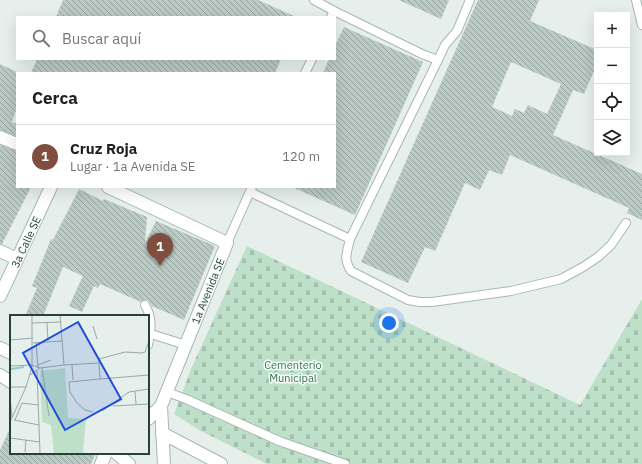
<!DOCTYPE html>
<html lang="es">
<meta charset="utf-8">
<style>
:root{--surface:#fff;--page:#f6f6f6;--text:#202124;--muted:#757577;--line:#e0e0e0;--accent:#7f4e3f}
body{margin:0;font-family:"IBM Plex Sans",sans-serif;background:var(--page);color:var(--text)}
.controls{position:absolute;right:12px;top:12px;display:grid;overflow:hidden;border-radius:0px;box-shadow:0 4px 16px #0002}
.controls button{width:36px;height:36px;display:grid;place-items:center;padding:0;border:0;border-bottom:1px solid var(--line);background:var(--surface);color:var(--text);font:20px sans-serif}
.you{position:absolute;left:389px;top:323px;width:14px;height:14px;margin:-10px;border:3px solid #fff;border-radius:50%;background:#1a73e8;box-shadow:0 0 0 6px #1a73e833}
.badge{display:grid;place-items:center;width:26px;height:26px;border-radius:50%;background:var(--accent);color:#fff;font-size:13px;font-weight:700}
.pin{position:absolute;translate:-50% -33px;filter:drop-shadow(0 1px 2px #0008)}
.pin::after{content:'';position:absolute;top:21px;width:14px;height:12px;background:inherit;clip-path:polygon(0 0,100% 0,50% 100%)}
.list{margin:0;padding:0;list-style:none}
h2{display:flex;justify-content:space-between;align-items:center;height:52px;margin:0;padding:0 16px;font-size:17px}
h2 small{font-size:13px;font-weight:400;color:var(--muted)}
.list li{display:grid;grid-template-columns:26px 1fr auto;gap:12px;align-items:center;box-sizing:border-box;height:64px;padding:0 16px;border-top:1px solid var(--line)}
.list b{display:block;font-size:15px;white-space:nowrap}
.list p{margin:0;font-size:13px;white-space:nowrap;color:var(--muted)}
.list em{font-size:13px;font-style:normal;color:var(--muted)}
.icon{flex:none;width:22px;height:22px;fill:none;stroke:currentColor;stroke-width:2;stroke-linecap:round;stroke-linejoin:round}
.map{position:relative;flex:none;width:642px;height:464px;overflow:hidden}
.search{position:absolute;background:var(--surface);box-shadow:0 4px 16px #0002;left:16px;top:16px;width:320px;height:44px;display:flex;align-items:center;gap:10px;box-sizing:border-box;padding:0 14px;border-radius:0px;color:var(--muted);font-size:15px}
.panel{position:absolute;background:var(--surface);box-shadow:0 4px 16px #0002;left:16px;top:72px;width:320px;height:116px;border-radius:0px}
.map>svg:first-child{display:block}
.cemetery{fill:url(#cemetery-stones)}
.building{fill:url(#building-back-hatch);fill-rule:evenodd}
.lines{fill:none;stroke-linecap:round;stroke-linejoin:round}
.lane-casing{stroke:#a8b8b2;stroke-width:10}
.street-casing{stroke:#a8b8b2;stroke-width:14}
.secondary-casing{stroke:#a4bbb3;stroke-width:14}
.lane{stroke:#fff;stroke-width:8}
.street{stroke:#fff;stroke-width:12}
.secondary{stroke:#fff;stroke-width:12}
.labels{text-anchor:middle;dominant-baseline:central;stroke-width:3;stroke-linejoin:round;paint-order:stroke}
.street-label{font-size:11px;fill:#24423a;stroke:#f7fbf9}
.park-label{font-size:11px;fill:#2d7a4b;stroke:#f7fbf9}
.inset-river{fill:none;stroke:#8ec9d4;stroke-width:2}
.inset-road{fill:none;stroke:#98aaa4;stroke-width:1}
.view{fill:#1d4ed8;fill-opacity:0.15;stroke:#1d4ed8;stroke-width:2}
.inset-edge{fill:none;stroke:#24423a;stroke-width:2}
</style>
<div class="map">
<svg width="642" height="464" viewBox="0 0 642 464">
<defs>
<pattern id="cemetery-stones" width="16" height="16" patternUnits="userSpaceOnUse"><rect width="16" height="16" fill="#bfe0c8"/><path d="M2 7V4a2 2 0 0 1 4 0v3zM10 15v-3a2 2 0 0 1 4 0v3z" fill="#a4c1ad"/></pattern>
<pattern id="building-back-hatch" width="6" height="6" patternUnits="userSpaceOnUse"><rect width="6" height="6" fill="#bbcac4"/><path d="M-1 5l2 2M0 0l6 6M5-1l2 2" fill="none" stroke="#98a6a0"/></pattern>
</defs>
<rect width="100%" height="100%" fill="#e6efeb"/>
<path class="cemetery" d="M247 246 580 405 642 299V464H267L201 431 174 414 191 369Z"/>
<g class="building">
<path d="M63 0H258L296 17H56Z"/>
<path d="M399 0H449L441 19Z"/>
<path d="M478 0H539L530 21 597 50V64L584 94 573 90 553 135 642 174V220L627 213 629 208 510 155 502 175 489 170 480 190 465 183 435 251 425 247 408 283 361 262ZM511 62 561 84 547 114 528 105 524 113 515 109 512 116 492 107Z"/>
<path d="M344 27 423 62 355 215 292 187H335V73H323L329 59H335V46Z"/>
<path d="M37 59H281L275 73H31Z"/>
<path d="M0 64 17 72V107L12 122 17 124V136L0 130Z"/>
<path d="M0 145 17 151V187H31L2 244H0Z"/>
<path d="M79 189 103 201 104 199 147 217 145 243 156 221 215 246 184 320 152 306 148 300H145L141 302 100 284 98 288 94 286 82 312 69 306 83 276 63 267 43 316H25L37 288 32 286 43 259 51 239 53 240Z"/>
<path d="M11 426V453H96L91 464H0V450Z"/>
</g>
<g class="lines">
<g class="lane-casing">
<g id="lane">
<path d="M314 0 334 11 331 17"/>
<path d="M636 0 642 25"/>
<path d="M334 11 422 54 438 60 445 45 457 31 470 0"/>
<path d="M438 60 350 239C347 253 343 258 351 271L408 300 420 302H432L511 291 561 279 583 267 598 257 611 245 626 223"/>
<path d="M305 73 312 59"/>
<path d="M250 192 350 239"/>
<path d="M227 243 252 187"/>
<path d="M145 305C153 318 151 331 148 345"/>
<path d="M151 334 186 345"/>
<path d="M167 392 186 399 279 441 345 464"/>
</g>
</g>
<g class="street-casing">
<g id="street">
<path d="M0 137 17 144"/>
<path d="M108 187 227 243 161 406 164 464"/>
<path d="M0 251 17 259"/>
<path d="M0 296 51 187"/>
<path d="M0 348 11 353"/>
<path d="M148 419 161 406"/>
<path d="M162 433 221 464"/>
<path d="M101 464 106 453"/>
</g>
</g>
<g class="secondary-casing">
<g id="secondary">
<path d="M0 375 11 382"/>
<path d="M116 453 129 464"/>
</g>
</g>
<use href="#lane" class="lane"/>
<use href="#street" class="street"/>
<use href="#secondary" class="secondary"/>
</g>
<g class="labels">
<g class="street-label">
<text transform="translate(26 242) rotate(-65)">3a Calle SE</text>
<text transform="translate(208 291) rotate(-68)">1a Avenida SE</text>
</g>
<g class="park-label">
<text x="293" y="365">Cementerio<tspan x="293" dy="13">Municipal</tspan></text>
</g>
</g>
<g transform="translate(10 315)">
<rect width="139" height="139" fill="#e6efeb"/>
<path d="M55 53 58 103 76 104 73 139H44L41 110 32 107 30 56Z" fill="#bfe0c8"/>
<path class="inset-river" d="M1 54 14 52"/>
<path class="inset-road" d="M22 8 51 7M37 8 38 26M83 11 87 24M0 25 23 23M26 27 28 53M23 28 52 26M89 48 90 64 139 60M28 50 41 45M54 50 89 48V44L115 37 132 38 135 37 139 26M62 50 63 65M0 51 22 50 30 53M32 53 39 101M27 56 30 139M20 60 30 53 54 50 50 0M0 72H16M125 76 126 89M0 82 2 102M103 91 139 89M92 96 119 77 139 74M83 97 75 95 67 88 60 77 59 67 90 64M4 105 29 110M5 105 12 88 28 90M0 107 16 72 22 52V0M0 123 30 127M15 137 16 125"/>
<path class="view" d="M68 7 111 84 55 115 13 38Z"/>
<rect width="139" height="139" class="inset-edge"/>
</g>
</svg>
<div class="controls">
<button>+</button>
<button>−</button>
<button><svg class="icon" aria-label="locate" viewBox="0 0 24 24"><circle cx="12" cy="12" r="6"/><path d="M12 2v4M12 18v4M2 12h4M18 12h4"/></svg></button>
<button><svg class="icon" aria-label="layers" viewBox="0 0 24 24"><path d="M12 4l9 5-9 5-9-5zM3 14l9 5 9-5"/></svg></button>
</div>
<div class="you"></div>
<div class="pin badge" style="left:160px;top:266px">1</div>
<div class="search"><svg class="icon" aria-label="search" viewBox="0 0 24 24"><circle cx="10" cy="10" r="6"/><path d="M15 15l6 6"/></svg>Buscar aquí</div>
<section class="panel">
<h2>Cerca<small></small></h2>
<ul class="list">
<li><span class="badge">1</span><div><b>Cruz Roja</b><p>Lugar · 1a Avenida SE</p></div><em>120 m</em></li>
</ul>
</section>
</div>
